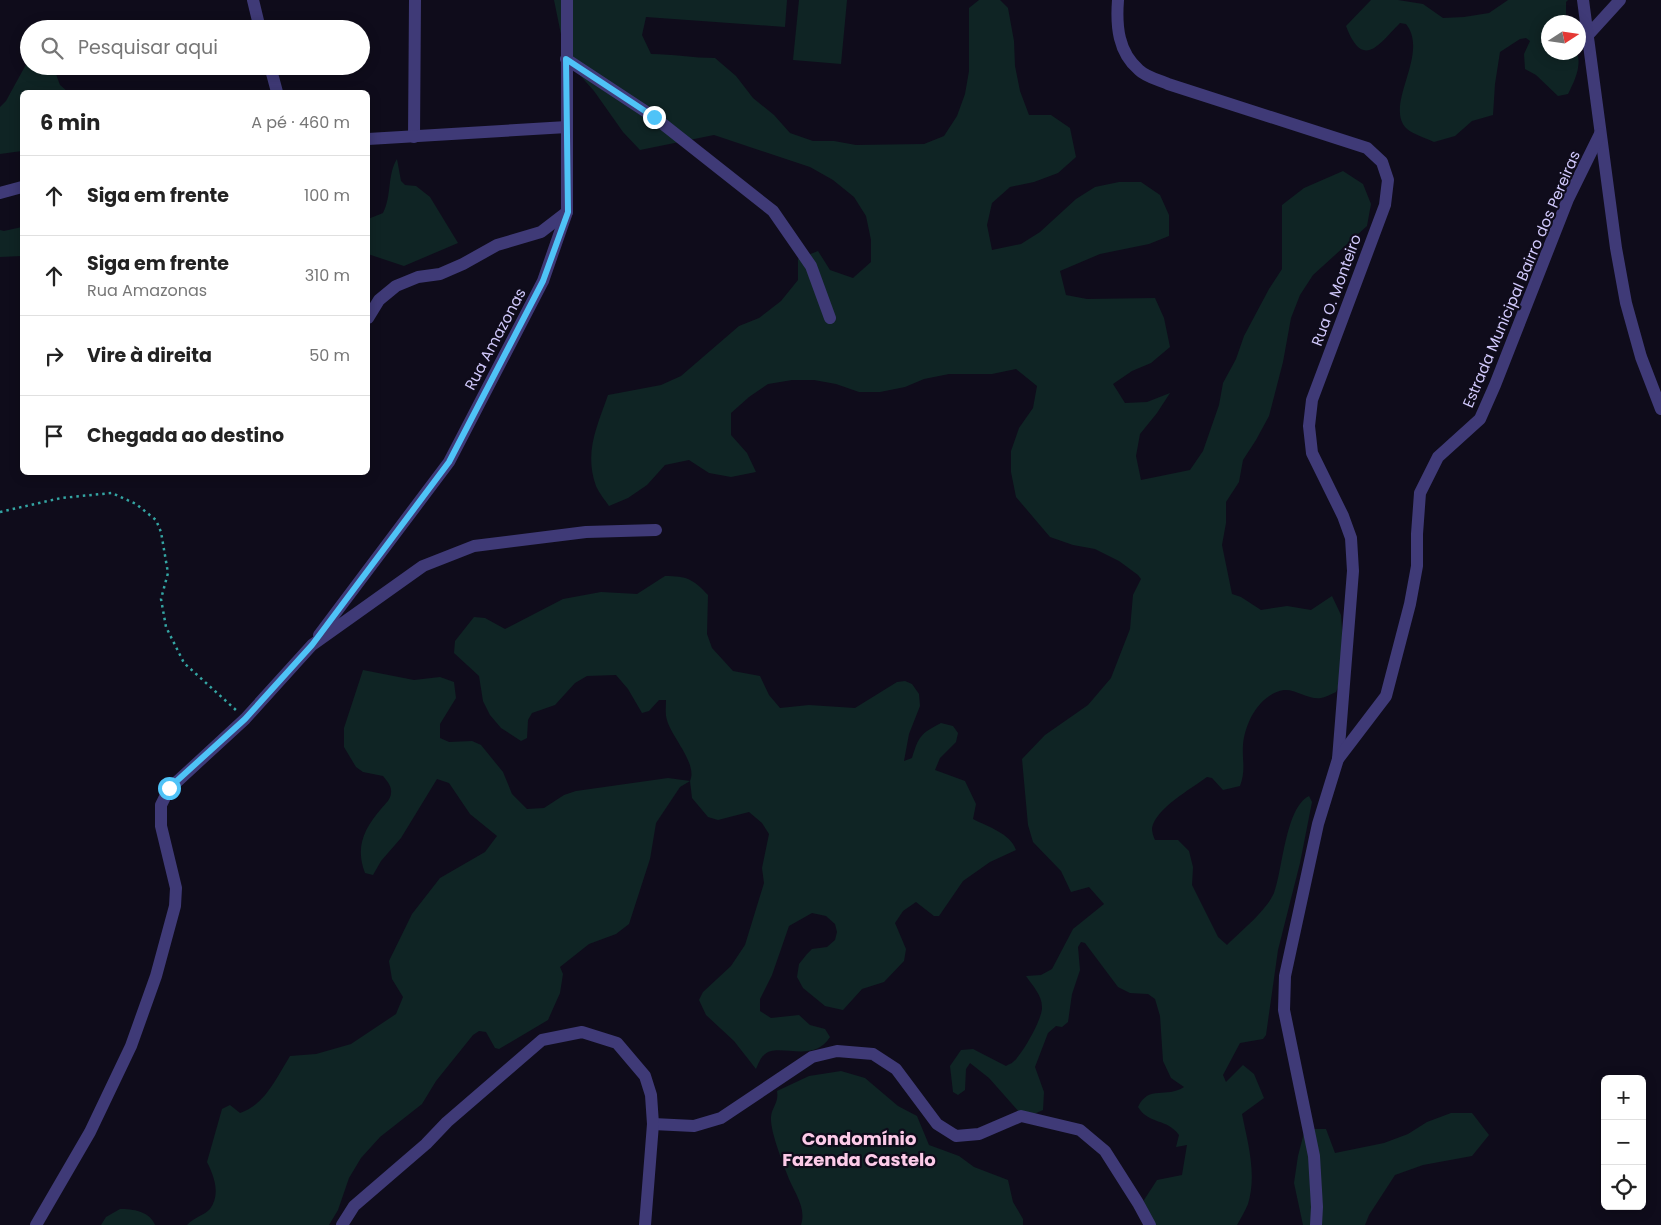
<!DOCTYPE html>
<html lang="pt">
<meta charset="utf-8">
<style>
:root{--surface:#fff;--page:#f2f2f2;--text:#222;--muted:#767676;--line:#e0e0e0}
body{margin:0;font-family:Poppins,sans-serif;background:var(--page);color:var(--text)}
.controls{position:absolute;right:15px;bottom:15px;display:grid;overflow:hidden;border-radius:8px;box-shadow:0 2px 12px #0003}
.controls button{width:45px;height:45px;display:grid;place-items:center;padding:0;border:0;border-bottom:1px solid var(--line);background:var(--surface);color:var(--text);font:25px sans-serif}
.compass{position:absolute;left:1541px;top:15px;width:45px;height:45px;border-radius:50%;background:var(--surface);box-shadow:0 2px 12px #0003;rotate:78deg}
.stop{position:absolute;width:15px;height:15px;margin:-11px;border:4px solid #4fc3f7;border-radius:50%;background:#fff}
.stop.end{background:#4fc3f7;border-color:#fff;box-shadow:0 1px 5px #0008}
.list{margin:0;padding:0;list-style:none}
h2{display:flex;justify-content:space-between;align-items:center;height:65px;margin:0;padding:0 20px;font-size:21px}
h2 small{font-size:16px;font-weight:400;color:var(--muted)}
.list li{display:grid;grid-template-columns:32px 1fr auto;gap:15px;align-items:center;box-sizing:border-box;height:80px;padding:0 20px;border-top:1px solid var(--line)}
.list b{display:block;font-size:19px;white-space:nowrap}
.list p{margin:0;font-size:16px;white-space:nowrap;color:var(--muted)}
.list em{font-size:16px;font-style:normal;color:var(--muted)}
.icon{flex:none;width:28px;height:28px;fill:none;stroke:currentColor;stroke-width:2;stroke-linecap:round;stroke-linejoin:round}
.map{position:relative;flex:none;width:1661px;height:1225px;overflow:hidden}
.search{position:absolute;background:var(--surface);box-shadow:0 2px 12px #0003;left:20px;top:20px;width:350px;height:55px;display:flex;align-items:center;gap:12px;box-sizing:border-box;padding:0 18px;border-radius:28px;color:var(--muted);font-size:19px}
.panel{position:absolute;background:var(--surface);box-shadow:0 2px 12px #0003;left:20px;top:90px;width:350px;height:385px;border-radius:8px}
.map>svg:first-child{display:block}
.green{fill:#0f2424}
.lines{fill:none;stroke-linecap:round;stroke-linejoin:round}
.path{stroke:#34a5a3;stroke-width:2.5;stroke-dasharray:2.5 4;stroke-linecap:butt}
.minor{stroke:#3f3a77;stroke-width:12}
.route{stroke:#4fc3f7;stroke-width:6}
.labels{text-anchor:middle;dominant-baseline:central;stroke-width:4.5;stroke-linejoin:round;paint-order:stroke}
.street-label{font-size:15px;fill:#d1c9fc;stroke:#0f0c1b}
.quarter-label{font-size:18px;font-weight:bold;fill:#fccbe8;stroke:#0f0c1b}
</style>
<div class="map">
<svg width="1661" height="1225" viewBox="0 0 1661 1225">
<rect width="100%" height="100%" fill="#0f0c1b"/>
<g class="green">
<path d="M554 0H787L785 27 646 17 642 35 651 54C673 54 693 58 715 58L736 76 753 98 774 115 790 133 813 141H834L856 145 924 144 944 136 957 116 965 94 969 71V8L979 0H1000L1008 8 1014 41 1015 66 1020 91 1029 115H1051L1070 128 1076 157 1058 173 1034 182 1010 187 992 203 987 225 992 250 1021 244 1040 232 1076 199 1095 187 1119 182H1141L1160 195 1169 215V236L1149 244 1100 254 1060 271 1066 295 1087 299 1155 298 1164 318 1170 347 1151 363 1132 371 1113 384 1125 403 1147 402 1170 393 1157 413 1140 434 1136 456 1141 480 1190 470 1203 451 1219 405 1223 383 1236 359 1244 336 1269 289 1282 269V205L1304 188 1343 171 1363 184 1371 204 1367 226 1313 275 1300 295 1291 318 1283 362 1269 416 1256 440 1243 460 1239 482 1226 502V523L1222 545 1232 594 1241 597 1261 610 1287 606 1311 610 1332 596 1341 615 1343 642 1341 680 1336 692C1331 694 1326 697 1321 698 1309 700 1296 689 1284 690 1260 694 1245 722 1243 745 1242 761 1246 770 1240 786L1223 790 1212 778 1207 777C1191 789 1156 808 1152 828 1152 832 1153 836 1155 840H1178L1189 851 1193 867 1192 885 1218 937 1227 945C1241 931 1266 911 1274 893 1283 870 1285 808 1309 796L1312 802 1300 863 1278 950 1266 1035 1263 1039 1240 1043 1223 1075 1226 1082 1243 1065 1254 1074 1264 1098 1242 1114C1248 1144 1257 1174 1248 1204 1245 1211 1241 1218 1237 1225H1146L1144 1200 1157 1180 1182 1175 1187 1145 1176 1147 1179 1135C1167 1118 1149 1125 1138 1107 1149 1084 1166 1099 1184 1087L1171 1078 1163 1061 1160 1016 1155 999 1148 994 1130 993 1118 987 1085 943 1081 942 1078 947 1080 970 1072 994 1068 1022 1062 1027 1056 1026 1048 1033 1035 1067 1044 1092 1043 1110 1032 1115 1020 1113 989 1078 970 1063 966 1069 965 1090 958 1095 953 1092 950 1066 961 1050 973 1049 1006 1066C1009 1064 1011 1064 1013 1062 1022 1055 1043 1018 1042 1007 1042 995 1032 985 1026 976L1041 975 1052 969 1073 929 1104 904 1089 887 1071 892 1061 871 1033 842 1028 825 1022 759 1045 735 1088 705 1111 678 1130 629 1133 595 1141 579 1138 575 1119 561 1095 549 1073 545 1050 537 1016 497 1011 472V451L1019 428 1033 408 1037 386 1016 369 992 374H949L924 379 905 387 880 392H859L836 384 814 380H792L768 384 749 397 731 413V435L747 453 756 472 731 477 709 473 689 460 665 465 647 485 628 498 609 506C605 500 599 493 596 486 584 452 597 427 608 395L661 385 681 376 739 326 759 318 781 301 798 280V259L818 251 830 270 853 278 871 262V240L866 216 854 197 833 180 810 167 714 135 640 150 623 132 594 91 578 73 565 54Z"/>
<path d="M799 0H847L841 64 793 60Z"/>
<path d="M1371 0H1398L1423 4 1443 18 1464 17 1489 13 1508 0H1568L1566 2V22H1548V52L1577 53C1582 66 1574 82 1568 94L1558 96 1536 75 1525 69 1524 54 1530 41 1526 38 1520 39 1500 52 1495 84 1493 115 1472 121 1455 136 1434 142C1426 138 1412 134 1406 128 1384 104 1430 54 1406 24L1400 23C1379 44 1363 71 1346 26Z"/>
<path d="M29 59V66H53L60 85 68 92H22V151L0 154V107L6 101Z"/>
<path d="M397 159 401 181 405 185 416 186 430 197 458 243 404 266 368 254V219L383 213C392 196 387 175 397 159Z"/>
<path d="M22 227V256L0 257V230L4 231Z"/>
<path d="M665 576C687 576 693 579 708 595L707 634 712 648 733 671 760 676 769 695 780 708 809 705 855 708 897 682 905 681 912 684 919 694 920 706 909 734 904 761 912 758C919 736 920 734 941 723L953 726 958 733 956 742 940 758 935 770 965 781 976 804 973 819C988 827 1010 833 1016 850L990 862 963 881 939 916H934L916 902 903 911 895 923 906 949 904 961 884 982 862 989 843 1010 825 1006 803 988 797 977 799 964 807 954 812 949 827 947 835 940 837 932 835 924 826 916 812 913 789 926 772 975 760 999V1011L771 1018 799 1015 810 1025 825 1029 830 1037C813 1065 777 1041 764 1055 760 1058 758 1065 756 1069L734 1041 706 1015 699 1000 703 992 731 966 745 945 764 883 762 868 769 834 762 823 749 812 718 820 708 817 692 798 690 781 680 787 656 823 650 859 629 924 616 934 589 944 560 967 563 974 560 993 548 1020 499 1049 495 1048 486 1032 479 1031 473 1035 436 1081 422 1104 380 1137 361 1158 349 1178 338 1210 329 1225H187C193 1218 206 1214 210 1209 221 1194 214 1176 207 1162L222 1109 230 1105 240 1113C265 1105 277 1077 290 1056L316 1054 351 1044 396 1014 403 997 392 979 389 961 412 914 440 878 485 852 497 836 470 814 449 783 437 779 401 838 381 861 373 875 365 873C355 847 364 829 381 809 385 804 391 799 391 793 392 786 387 781 383 776L363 772 356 767 344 747V728L363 670 414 680 440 677 454 682 456 698 440 724V738L449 742 472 741 481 745 503 772 512 794 527 809 544 808 564 795 576 791 668 778 690 781C698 764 671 736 667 720 665 714 666 706 666 700H659L649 711 642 713 628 689 616 675 587 676 575 683 555 705 532 713 528 720 527 738 521 741 501 728 490 715 483 701 479 676 454 653 455 641 474 617 485 618 505 629 563 599 601 592 637 594Z"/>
<path d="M841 1071 865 1078 898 1106 917 1116 929 1145 959 1156 974 1167 1008 1180 1013 1202 1023 1219V1225H801C807 1207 793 1191 787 1174 782 1160 770 1131 771 1117 772 1107 779 1103 777 1091L809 1076Z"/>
<path d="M1451 1113H1472L1489 1135 1472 1156 1423 1165 1395 1175 1369 1215 1365 1225H1303L1294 1183 1298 1156 1305 1129H1326L1335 1153 1384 1143 1408 1134 1427 1122Z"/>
<path d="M120 1209C133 1209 149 1211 155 1225H101L106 1217Z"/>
</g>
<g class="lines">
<path class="path" d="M0 512 61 498 112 493 136 504 156 520 161 532 168 573 161 599 166 627 184 663 237 711"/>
<g class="minor">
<path d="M253 0 260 29"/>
<path d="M1118 0C1116 26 1118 52 1139 70 1146 77 1159 80 1168 84L1367 148 1382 162 1388 180 1385 205 1312 400 1309 426 1312 453 1343 516 1351 538 1353 571 1338 759"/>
<path d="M1583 0 1616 248 1626 303 1641 357 1661 409"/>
<path d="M1589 34 1620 0"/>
<path d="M566 59 654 117 773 211 811 266 830 318"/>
<path d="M270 66 277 92"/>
<path d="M414 137 415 0"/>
<path d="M368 139 567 127"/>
<path d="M0 193 22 187"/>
<path d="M368 318 379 300 396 286 418 277 440 274 463 264 497 245 541 232 567 212"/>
<path d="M319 635 449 462 543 281 567 212V0"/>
<path d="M653 1124 694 1126 721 1118 812 1057 837 1051 873 1054 896 1069 937 1124 956 1136 979 1134 1021 1116 1080 1130 1105 1151 1138 1203 1150 1225"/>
<path d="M36 1225 90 1132 131 1046 156 976 175 906 176 888 161 826V805L169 789 245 719 312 645 423 566 474 546 586 532 656 530"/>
<path d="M342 1225 354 1206 426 1144 447 1122 542 1040 582 1032 617 1043 645 1076 651 1095 653 1124 645 1225"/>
<path d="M1316 1225 1317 1207 1314 1156 1284 1010 1285 976 1318 824 1338 759 1386 696 1410 604 1417 566V534L1420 493 1438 457 1480 419 1495 385 1568 199 1600 134"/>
</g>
</g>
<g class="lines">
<path class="route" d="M169 788 245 719 312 645 449 462 543 281 568 212 566 59 654 117"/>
</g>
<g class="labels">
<g class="street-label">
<text transform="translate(1521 279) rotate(-67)">Estrada Municipal Bairro dos Pereiras</text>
<text transform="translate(1336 290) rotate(-70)">Rua O. Monteiro</text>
<text transform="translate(495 339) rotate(-62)">Rua Amazonas</text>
</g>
<g class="quarter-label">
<text x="859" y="1138">Condomínio<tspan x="859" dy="21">Fazenda Castelo</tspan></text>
</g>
</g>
</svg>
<div class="controls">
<button>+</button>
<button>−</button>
<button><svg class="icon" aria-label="locate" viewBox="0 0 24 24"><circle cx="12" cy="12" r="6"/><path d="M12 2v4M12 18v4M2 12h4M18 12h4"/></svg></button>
</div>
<svg class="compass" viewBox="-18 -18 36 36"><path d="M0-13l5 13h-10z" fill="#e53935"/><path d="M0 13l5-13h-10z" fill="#767676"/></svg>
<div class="stop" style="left:169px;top:788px"></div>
<div class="stop end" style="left:654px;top:117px"></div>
<div class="search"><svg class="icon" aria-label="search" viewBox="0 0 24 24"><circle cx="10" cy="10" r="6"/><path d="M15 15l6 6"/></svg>Pesquisar aqui</div>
<section class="panel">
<h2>6 min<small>A pé · 460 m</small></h2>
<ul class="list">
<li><svg class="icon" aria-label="ahead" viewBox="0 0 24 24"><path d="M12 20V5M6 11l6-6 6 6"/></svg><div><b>Siga em frente</b></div><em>100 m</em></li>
<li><svg class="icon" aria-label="ahead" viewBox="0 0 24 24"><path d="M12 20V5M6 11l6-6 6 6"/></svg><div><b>Siga em frente</b><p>Rua Amazonas</p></div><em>310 m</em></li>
<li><svg class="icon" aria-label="right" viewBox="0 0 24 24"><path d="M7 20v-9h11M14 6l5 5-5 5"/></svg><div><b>Vire à direita</b></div><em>50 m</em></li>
<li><svg class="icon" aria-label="arrive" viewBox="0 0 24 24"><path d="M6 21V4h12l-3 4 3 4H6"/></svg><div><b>Chegada ao destino</b></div></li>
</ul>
</section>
</div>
